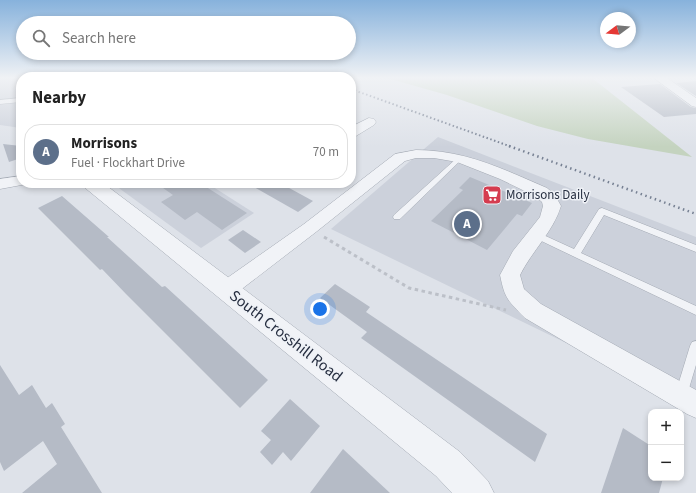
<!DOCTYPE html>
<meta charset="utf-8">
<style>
:root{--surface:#fff;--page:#f6f6f6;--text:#222;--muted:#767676;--line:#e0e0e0;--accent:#ea580c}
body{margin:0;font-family:"Source Sans 3",sans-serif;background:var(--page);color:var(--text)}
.controls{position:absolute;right:12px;bottom:12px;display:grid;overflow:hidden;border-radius:8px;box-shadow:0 2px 6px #0003}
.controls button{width:36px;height:36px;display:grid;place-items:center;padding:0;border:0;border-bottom:1px solid var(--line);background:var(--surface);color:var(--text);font:20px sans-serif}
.compass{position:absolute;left:600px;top:12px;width:36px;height:36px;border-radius:50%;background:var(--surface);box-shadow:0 2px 6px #0003;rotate:254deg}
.you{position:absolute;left:320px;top:309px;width:14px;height:14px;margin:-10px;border:3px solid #fff;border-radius:50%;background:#1a73e8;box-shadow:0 0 0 6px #1a73e833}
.badge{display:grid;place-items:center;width:26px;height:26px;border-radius:50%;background:var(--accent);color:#fff;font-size:13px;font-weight:700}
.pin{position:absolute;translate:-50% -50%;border:2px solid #fff;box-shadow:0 1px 4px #0006}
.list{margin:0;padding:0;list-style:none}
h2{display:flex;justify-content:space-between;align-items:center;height:52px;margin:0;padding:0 16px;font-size:17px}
h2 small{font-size:13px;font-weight:400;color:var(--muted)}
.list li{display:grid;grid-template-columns:26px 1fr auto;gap:12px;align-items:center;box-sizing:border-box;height:56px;margin:0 8px 8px;padding:0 8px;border:1px solid var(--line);border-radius:16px}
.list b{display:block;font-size:15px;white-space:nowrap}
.list p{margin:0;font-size:13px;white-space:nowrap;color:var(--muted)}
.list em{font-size:13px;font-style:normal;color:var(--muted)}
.icon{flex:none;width:22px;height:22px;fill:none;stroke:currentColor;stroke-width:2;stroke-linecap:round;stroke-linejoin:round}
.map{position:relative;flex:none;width:696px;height:493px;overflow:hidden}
.search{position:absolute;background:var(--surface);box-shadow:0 2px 6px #0003;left:16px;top:16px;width:340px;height:44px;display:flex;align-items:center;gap:10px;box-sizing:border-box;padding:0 14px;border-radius:22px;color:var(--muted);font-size:15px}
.panel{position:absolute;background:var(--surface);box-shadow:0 2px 6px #0003;left:16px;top:72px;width:340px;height:116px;border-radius:16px}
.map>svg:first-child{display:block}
.built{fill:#ccd1db}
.green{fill:#c4d3bf}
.building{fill:#b5bbc6}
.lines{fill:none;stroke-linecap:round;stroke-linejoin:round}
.service-casing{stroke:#a3a9b3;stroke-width:1}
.minor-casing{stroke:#a3a9b3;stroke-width:1}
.tertiary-casing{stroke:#a3a9b3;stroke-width:1}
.path{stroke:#bcc0c8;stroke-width:3;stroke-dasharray:3.5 3.5;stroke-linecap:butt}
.service{fill:#f1f3f7;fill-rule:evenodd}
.minor{fill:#f1f3f7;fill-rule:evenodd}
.tertiary{fill:#f1f3f7;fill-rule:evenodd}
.rail-far1{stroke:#778193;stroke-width:2;stroke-dasharray:1.5 2.5;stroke-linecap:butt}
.rail{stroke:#778193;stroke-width:2.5;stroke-dasharray:1.5 3.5;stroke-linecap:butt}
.labels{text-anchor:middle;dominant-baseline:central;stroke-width:3;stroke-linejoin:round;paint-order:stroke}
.poi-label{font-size:13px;fill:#272f41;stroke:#eef1f6;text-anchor:start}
.near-street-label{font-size:16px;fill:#272f41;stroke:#eef1f6}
</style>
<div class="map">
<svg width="696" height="493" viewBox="0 0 696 493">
<rect width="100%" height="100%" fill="#dee2e9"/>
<g class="built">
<path d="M0 78H21V128L0 125Z"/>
<path d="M438 137 696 237V406L331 229Z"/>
<path d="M112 183H207L254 213 201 248Z"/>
</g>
<path class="green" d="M387 78H592L692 157 588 139 537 126 447 95Z"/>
<g class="building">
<path d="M696 81V96L676 83Z"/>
<path d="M660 84 691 107 696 108V114L664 117 621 87Z"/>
<path d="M3 144 21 146V158L9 162Z"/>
<path d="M470 177 532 203 522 216 517 214 487 250 431 221 463 190 459 188Z"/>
<path d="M156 183H200L247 213 222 230 197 212 185 220 161 202 173 195Z"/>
<path d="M247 183H280L313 201 298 212Z"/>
<path d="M62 196 109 237H107L162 287 165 286 268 380 240 408 126 294 102 269 100 270 38 208Z"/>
<path d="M243 230 261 242 245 253 228 240Z"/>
<path d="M335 284 370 307 366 312 547 434 535 462 361 338 367 332 320 298Z"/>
<path d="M0 365 19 395 32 385 46 408 52 403 65 424 61 427 102 493H22L57 464 43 441 4 471 0 462Z"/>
<path d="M290 399 320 426 291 461 283 452 272 465 260 452 271 440 261 431Z"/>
<path d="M623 428 651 446V478H663L659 493H601Z"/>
<path d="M343 449 390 493H310Z"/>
</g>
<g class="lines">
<g class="service-casing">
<g id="service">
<path d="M21 78V85L17 81Z"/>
<path d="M21 98V102L0 104V100Z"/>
<path d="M460 156 462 157V159L400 219H394L393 217 394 215 458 157Z"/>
<path d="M602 208 696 245V252L604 215 581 253 696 306V315L533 237 532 235 536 232 539 233 574 249 599 209Z"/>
<path d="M696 341V365L687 395 685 399 681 401 677 399 675 395 690 346 692 342Z"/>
</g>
</g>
<g class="minor-casing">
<g id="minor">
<path d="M654 78H667L696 98V107L692 106Z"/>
<path d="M369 118 374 119 376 122 374 125 356 136 351 137V127Z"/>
<path d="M416 150C465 150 503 169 547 188L555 195 561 206C553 232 532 251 520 275L524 289 541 304 696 390V418L687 414 525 318C508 300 505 300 500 275L513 251 540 217 543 206 542 202 535 196 500 179 457 162 434 158H416L405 161 316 232 234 295 227 297 220 295 217 289 220 283 304 224 395 154Z"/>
<path d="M21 176V183H28L27 184 0 189V179Z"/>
</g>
</g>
<g class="tertiary-casing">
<path id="tertiary" d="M82 183H103L460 452 488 481 494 493H452L436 476 84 187Z"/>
</g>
<path class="path" d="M324 237 409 288 506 310"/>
<use href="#service" class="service"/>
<use href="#minor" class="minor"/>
<use href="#tertiary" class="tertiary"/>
<path class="rail-far1" d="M351 89 512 147"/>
<path class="rail" d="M509 146 696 214"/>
</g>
<linearGradient id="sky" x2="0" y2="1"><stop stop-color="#87b2dc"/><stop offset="0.53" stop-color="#f0f2f5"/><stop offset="1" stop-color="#f0f2f5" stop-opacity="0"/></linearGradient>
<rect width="696" height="147" fill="url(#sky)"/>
<defs>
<g id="supermarket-square" transform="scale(1)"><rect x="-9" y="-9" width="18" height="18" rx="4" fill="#d53c4f" stroke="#eef1f6"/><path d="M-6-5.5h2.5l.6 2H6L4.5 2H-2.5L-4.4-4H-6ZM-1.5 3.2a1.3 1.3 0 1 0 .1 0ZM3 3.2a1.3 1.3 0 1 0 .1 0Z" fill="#fff"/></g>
</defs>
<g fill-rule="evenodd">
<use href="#supermarket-square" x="492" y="195"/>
</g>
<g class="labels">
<g class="poi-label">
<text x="506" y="195">Morrisons Daily</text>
</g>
<g class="near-street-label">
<text transform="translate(286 336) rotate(38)">South Crosshill Road</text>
</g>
</g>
</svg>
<div class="controls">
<button>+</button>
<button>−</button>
</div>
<svg class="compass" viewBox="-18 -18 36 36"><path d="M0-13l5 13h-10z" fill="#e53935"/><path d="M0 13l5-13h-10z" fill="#767676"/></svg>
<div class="you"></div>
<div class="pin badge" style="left:467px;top:224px;background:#5c6f8a">A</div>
<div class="search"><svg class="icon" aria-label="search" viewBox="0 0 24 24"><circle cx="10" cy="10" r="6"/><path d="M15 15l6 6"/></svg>Search here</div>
<section class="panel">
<h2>Nearby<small></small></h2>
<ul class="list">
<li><span class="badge" style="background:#5c6f8a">A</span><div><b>Morrisons</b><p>Fuel · Flockhart Drive</p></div><em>70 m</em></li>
</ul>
</section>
</div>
